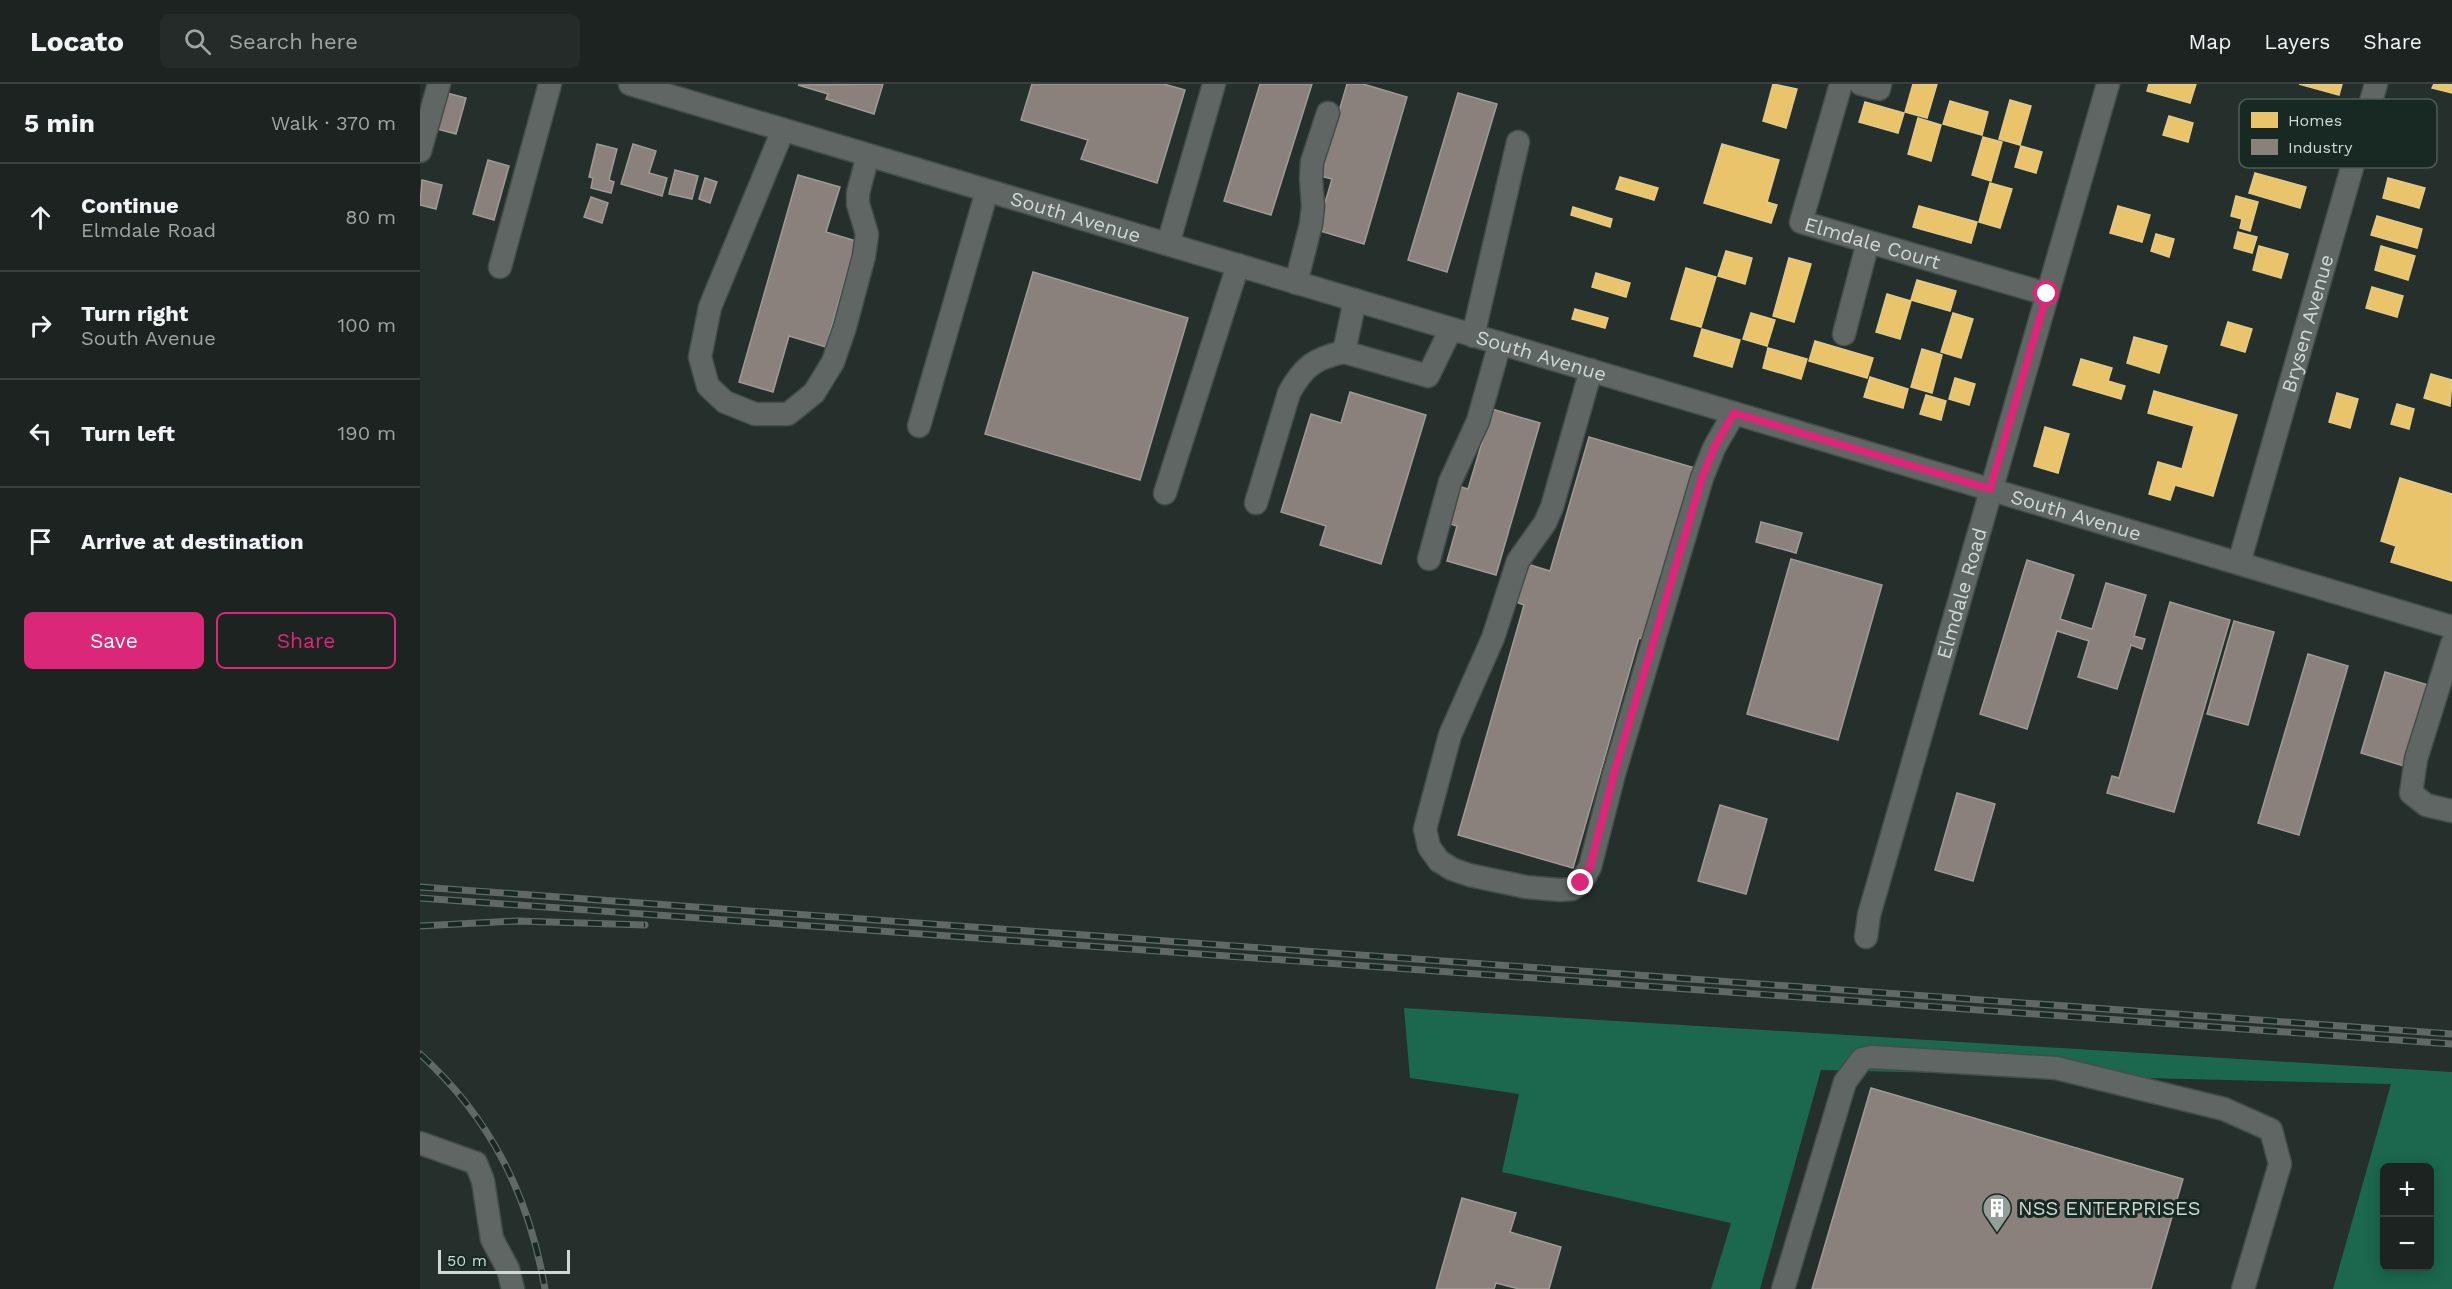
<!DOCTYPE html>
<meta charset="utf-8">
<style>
:root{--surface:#1c2320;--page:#252b29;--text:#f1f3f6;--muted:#a0a4a5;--line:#3a403e;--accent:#db2777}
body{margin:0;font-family:"Work Sans",sans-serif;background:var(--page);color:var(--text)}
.controls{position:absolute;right:18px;bottom:18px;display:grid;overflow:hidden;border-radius:9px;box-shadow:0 3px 15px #0003}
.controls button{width:54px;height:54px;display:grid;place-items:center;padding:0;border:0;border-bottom:2px solid var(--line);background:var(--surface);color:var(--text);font:30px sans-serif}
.scale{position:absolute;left:18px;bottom:15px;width:132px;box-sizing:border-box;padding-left:6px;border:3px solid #ced9d4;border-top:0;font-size:16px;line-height:21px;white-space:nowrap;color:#ced9d4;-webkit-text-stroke:4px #172922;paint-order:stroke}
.stop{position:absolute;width:18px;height:18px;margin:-14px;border:4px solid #db2777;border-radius:50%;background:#fff}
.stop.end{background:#db2777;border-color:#fff;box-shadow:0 2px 6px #0008}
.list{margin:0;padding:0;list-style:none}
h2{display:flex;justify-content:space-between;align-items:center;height:78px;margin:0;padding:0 24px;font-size:26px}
h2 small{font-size:20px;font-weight:400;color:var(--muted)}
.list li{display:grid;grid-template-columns:39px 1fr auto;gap:18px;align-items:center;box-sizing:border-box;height:108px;padding:0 24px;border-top:2px solid var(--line)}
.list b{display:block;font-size:22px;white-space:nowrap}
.list p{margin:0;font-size:20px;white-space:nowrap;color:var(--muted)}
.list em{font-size:20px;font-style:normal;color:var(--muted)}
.actions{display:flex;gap:12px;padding:18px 24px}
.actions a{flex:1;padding:14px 0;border:2px solid var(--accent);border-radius:9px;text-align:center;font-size:21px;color:var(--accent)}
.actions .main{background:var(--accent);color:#fff}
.icon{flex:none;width:33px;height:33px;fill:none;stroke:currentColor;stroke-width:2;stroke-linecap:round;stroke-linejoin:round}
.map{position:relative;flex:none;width:2032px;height:1205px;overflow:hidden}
header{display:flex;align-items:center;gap:36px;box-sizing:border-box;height:84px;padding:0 30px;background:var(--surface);border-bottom:2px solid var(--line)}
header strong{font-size:28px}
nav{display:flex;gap:33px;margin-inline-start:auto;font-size:21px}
.search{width:420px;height:54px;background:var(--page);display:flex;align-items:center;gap:15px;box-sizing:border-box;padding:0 21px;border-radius:9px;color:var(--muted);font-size:22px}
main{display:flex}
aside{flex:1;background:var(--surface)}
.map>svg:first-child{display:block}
.forest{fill:#1b684f;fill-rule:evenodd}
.homes{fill:#e9c46a;stroke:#e1ca8a;stroke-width:1.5}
.industry{fill:#8a817c;stroke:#9e9b96;stroke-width:1.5}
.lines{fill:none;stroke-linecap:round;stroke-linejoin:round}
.minor-casing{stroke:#444d4a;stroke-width:25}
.minor{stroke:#606663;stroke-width:22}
.rail-casing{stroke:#616966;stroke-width:7}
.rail{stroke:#172922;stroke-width:4.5;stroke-dasharray:14;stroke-linecap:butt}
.route{stroke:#db2777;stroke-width:8}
.labels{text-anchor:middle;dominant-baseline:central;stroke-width:6;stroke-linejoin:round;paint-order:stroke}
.street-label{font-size:20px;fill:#ced9d4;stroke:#172922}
.poi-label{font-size:20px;fill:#ced9d4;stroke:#172922;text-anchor:start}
.key{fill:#172922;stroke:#4e5e57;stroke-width:1.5}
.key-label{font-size:16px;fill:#ced9d4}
</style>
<header>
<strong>Locato</strong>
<div class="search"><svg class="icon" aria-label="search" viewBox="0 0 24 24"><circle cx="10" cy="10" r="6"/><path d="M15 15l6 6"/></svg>Search here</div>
<nav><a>Map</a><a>Layers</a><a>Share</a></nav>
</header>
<main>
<aside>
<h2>5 min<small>Walk · 370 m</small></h2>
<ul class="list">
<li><svg class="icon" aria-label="ahead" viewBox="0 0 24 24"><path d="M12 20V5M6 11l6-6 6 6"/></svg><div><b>Continue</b><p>Elmdale Road</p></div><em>80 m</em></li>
<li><svg class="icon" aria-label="right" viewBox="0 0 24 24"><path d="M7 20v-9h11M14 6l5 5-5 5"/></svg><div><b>Turn right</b><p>South Avenue</p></div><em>100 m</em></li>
<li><svg class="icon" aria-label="left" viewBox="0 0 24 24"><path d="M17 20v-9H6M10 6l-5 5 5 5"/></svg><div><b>Turn left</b></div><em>190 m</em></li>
<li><svg class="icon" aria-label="arrive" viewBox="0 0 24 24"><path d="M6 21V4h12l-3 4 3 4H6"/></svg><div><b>Arrive at destination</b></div></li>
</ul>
<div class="actions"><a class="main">Save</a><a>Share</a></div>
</aside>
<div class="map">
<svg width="2032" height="1205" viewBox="0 0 2032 1205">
<rect width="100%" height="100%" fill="#252f2b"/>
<path class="forest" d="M984 924 2032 988V1205H1913L1971 1000 1401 986 1340 1205H1291L1311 1139 1082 1088 1099 1010 990 994ZM1964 1084H2010V1182H1964Z"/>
<g class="homes">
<path d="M1353 0 1377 5 1366 44 1343 37Z"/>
<path d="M1493 0H1517L1507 34 1485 28Z"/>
<path d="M1729 0H1776L1770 19 1727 7Z"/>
<path d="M1879 0H1922L1919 11Z"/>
<path d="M2014 0H2032V9L2012 4Z"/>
<path d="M1590 16 1611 22 1600 61 1579 55Z"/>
<path d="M1530 17 1568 28 1562 51 1523 40Z"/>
<path d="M1445 18 1484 29 1478 49 1439 38Z"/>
<path d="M1749 32 1773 39 1768 58 1743 51Z"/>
<path d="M1498 34 1521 41 1511 77 1488 70Z"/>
<path d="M1563 53 1582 58 1571 97 1552 91Z"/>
<path d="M1302 60 1359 76 1347 118 1357 121 1351 139 1284 119Z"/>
<path d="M1601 62 1622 68 1616 89 1595 83Z"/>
<path d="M1835 89 1886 103 1880 124 1829 109Z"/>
<path d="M1200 93 1238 104 1234 116 1196 105Z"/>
<path d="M1968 94 2005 104 1999 124 1963 114Z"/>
<path d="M1570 99 1592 105 1580 144 1559 138Z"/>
<path d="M1816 112 1838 118 1830 147 1820 144 1822 135 1811 132Z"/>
<path d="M1499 122 1557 138 1551 159 1493 143Z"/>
<path d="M1698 122 1730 131 1722 158 1690 149Z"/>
<path d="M1153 123 1192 135 1190 143 1151 131Z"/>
<path d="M1957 132 2002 145 1997 164 1951 151Z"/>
<path d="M1818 148 1837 153 1832 169 1814 164Z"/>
<path d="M1736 150 1754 155 1749 173 1731 167Z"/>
<path d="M1839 162 1868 170 1861 194 1833 186Z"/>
<path d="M1961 162 1995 172 1988 196 1955 186Z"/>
<path d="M1306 167 1332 174 1325 200 1298 192Z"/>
<path d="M1369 174 1391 180 1374 238 1353 232Z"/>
<path d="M1266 184 1296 193 1281 243 1251 235Z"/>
<path d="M1176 189 1210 199 1206 213 1172 203Z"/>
<path d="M1497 196 1536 207 1530 227 1491 216Z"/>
<path d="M1952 203 1983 212 1977 233 1946 224Z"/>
<path d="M1467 210 1491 217 1480 255 1456 248Z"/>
<path d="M1155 225 1188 234 1185 244 1152 235Z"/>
<path d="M1331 229 1355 236 1347 262 1323 255Z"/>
<path d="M1533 229 1553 235 1541 274 1521 268Z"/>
<path d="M1808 238 1832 245 1825 268 1801 261Z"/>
<path d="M1282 245 1320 256 1312 283 1274 272Z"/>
<path d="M1714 253 1747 262 1739 289 1707 279Z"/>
<path d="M1395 257 1453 274 1447 294 1389 277Z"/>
<path d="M1348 264 1387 275 1381 295 1343 284Z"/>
<path d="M1502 265 1522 271 1512 309 1491 303Z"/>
<path d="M1661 275 1692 284 1688 297 1705 302 1701 315 1653 301Z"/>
<path d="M2011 290 2032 296 2030 322 2004 314Z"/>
<path d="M1450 293 1488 305 1483 324 1444 313Z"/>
<path d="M1535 294 1555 300 1549 321 1529 315Z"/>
<path d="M1734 307 1817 331 1793 412 1755 401 1750 416 1729 410 1738 378 1762 385 1774 342 1728 329Z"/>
<path d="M1917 309 1938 315 1930 344 1909 338Z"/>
<path d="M1506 311 1526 317 1521 336 1500 330Z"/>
<path d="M1977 320 1994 325 1989 345 1971 340Z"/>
<path d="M1625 343 1649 350 1638 389 1614 382Z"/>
<path d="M1980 394 2032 410V497L1971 478 1976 462 1961 457Z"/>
</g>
<g class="industry">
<path d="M463 0 454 30 406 15 408 10 378 1Z"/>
<path d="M612 0H744L765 6 737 99 661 75 668 56 601 36Z"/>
<path d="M840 0H892L851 131 804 117Z"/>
<path d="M927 0H943L987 13 944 160 897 146 912 95 900 92Z"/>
<path d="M27 9 46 14 36 50 17 45Z"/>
<path d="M1038 9 1077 20 1027 188 988 176Z"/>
<path d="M177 60 197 65 189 96 194 98 191 109 171 104 173 94 169 93Z"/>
<path d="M213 60 236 67 229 89 247 94 242 112 201 100Z"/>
<path d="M68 76 89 82 74 136 53 130Z"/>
<path d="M255 86 278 92 272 115 249 110Z"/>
<path d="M378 91 420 103 406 148 436 157 406 263 369 252 353 308 319 298Z"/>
<path d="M285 94 297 98 290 119 279 115Z"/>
<path d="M2 96 22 101 16 125 0 121Z"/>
<path d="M171 113 188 119 182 139 164 133Z"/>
<path d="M613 188 768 234 720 396 565 350Z"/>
<path d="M930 308 1006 331 961 480 900 461 906 442 861 428 891 330 921 339Z"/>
<path d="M1072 325 1120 339 1076 491 1027 477 1037 442 1024 438 1035 401 1048 405Z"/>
<path d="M1169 353 1275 384 1226 556 1219 554 1153 784 1038 751 1104 521 1096 518 1107 480 1130 487Z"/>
<path d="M1341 438 1382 449 1376 469 1336 458Z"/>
<path d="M1371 475 1462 501 1418 656 1327 630Z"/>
<path d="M1607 476 1654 491 1640 535 1672 545 1686 499 1726 511 1714 552 1725 555 1722 565 1711 561 1697 605 1658 593 1669 557 1637 547 1607 645 1560 630Z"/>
<path d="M1750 518 1810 536 1754 728 1687 709 1692 692 1699 694Z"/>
<path d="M1814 537 1854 548 1828 641 1787 630Z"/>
<path d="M1888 570 1928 582 1879 751 1838 739Z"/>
<path d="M1965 588 2008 601 1984 682 1941 669Z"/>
<path d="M1537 709 1575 720 1553 797 1515 786Z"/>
<path d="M1300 721 1347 735 1326 810 1278 797Z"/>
<path d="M1451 1004 1763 1095 1731 1205H1392Z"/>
<path d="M1042 1114 1096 1129 1090 1148 1141 1163 1129 1205H1099L1076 1199 1074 1205H1016Z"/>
</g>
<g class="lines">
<g class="minor-casing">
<g id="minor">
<path id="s1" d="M210 0 2032 543"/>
<path id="s2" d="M1421 0 1381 138 1627 210"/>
<path d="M1441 0 1459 5 1460 0"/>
<path d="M363 46 290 223 280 273 288 302 305 318 335 330H368L394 309 413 278 425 243 444 172 447 150 438 120V109L448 71"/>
<path d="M0 67 19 0"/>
<path d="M748 160 794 0"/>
<path d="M80 183 130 0"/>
<path d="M876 199 891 140 893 122 891 95 892 78 908 29"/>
<path d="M935 216 924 268 1008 292 1031 245"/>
<path d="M1424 250 1448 158"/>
<path d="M1053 252 1098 58"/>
<path d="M1171 286 1132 423 1125 439 1098 477 1073 554 1030 651 1005 745 1009 763 1019 777 1032 785 1049 791 1106 803 1140 806 1152 805 1161 799 1170 783 1194 690 1282 394 1294 364 1314 329"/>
<path d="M499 342 567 107"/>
<path d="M745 409 818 181"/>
<path d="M836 419 869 309C883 283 895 274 924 268"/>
<path d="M1009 475 1030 398 1058 337 1080 259"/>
<path id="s3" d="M1819 479 1956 0"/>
<path d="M2032 560 1996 675 1991 709 2006 721 2032 727"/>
<path id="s4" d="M1446 853 1449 831 1688 0"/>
<path d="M0 1059 56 1079 63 1097 72 1155 88 1185 93 1205"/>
<path d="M1363 1205 1425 998 1442 975 1452 973 1636 984 1804 1025 1851 1046 1860 1080 1823 1205"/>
</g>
</g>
<use href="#minor" class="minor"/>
<g class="rail-casing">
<g id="rail">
<path d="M0 803 2032 950"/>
<path d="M0 814 2032 960"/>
<path d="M0 842 97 837 225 841"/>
<path d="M0 970C71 1034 109 1112 125 1205"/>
</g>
</g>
<use href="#rail" class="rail"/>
</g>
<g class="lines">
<path class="route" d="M1161 799 1170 783 1194 690 1282 394 1294 364 1314 329 1570 405 1627 210"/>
</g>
<defs>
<g id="building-pin" transform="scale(1.5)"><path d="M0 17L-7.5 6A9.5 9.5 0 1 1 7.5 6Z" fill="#939e99" stroke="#172922"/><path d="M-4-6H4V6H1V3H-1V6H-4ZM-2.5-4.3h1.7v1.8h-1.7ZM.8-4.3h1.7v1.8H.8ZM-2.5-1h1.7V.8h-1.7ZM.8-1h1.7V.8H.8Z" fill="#fff"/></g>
</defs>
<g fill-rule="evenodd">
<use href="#building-pin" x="1577" y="1124"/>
</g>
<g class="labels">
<g class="street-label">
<text stroke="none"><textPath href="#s1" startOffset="465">South Avenue</textPath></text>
<text stroke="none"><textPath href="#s2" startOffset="218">Elmdale Court</textPath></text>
<text stroke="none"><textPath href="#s3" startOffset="249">Brysen Avenue</textPath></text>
<text stroke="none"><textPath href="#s1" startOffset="951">South Avenue</textPath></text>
<text stroke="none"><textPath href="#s1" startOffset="1509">South Avenue</textPath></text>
<text stroke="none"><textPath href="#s4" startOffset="357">Elmdale Road</textPath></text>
</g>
<g class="poi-label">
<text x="1598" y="1124">NSS ENTERPRISES</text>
</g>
</g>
<rect x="1819" y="15" width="198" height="69" rx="9" class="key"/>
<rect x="1831" y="28" width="27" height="16" fill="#e9c46a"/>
<rect x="1831" y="55" width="27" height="16" fill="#8a817c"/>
<g class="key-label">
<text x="1868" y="42">Homes</text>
<text x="1868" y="69">Industry</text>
</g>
</svg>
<div class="controls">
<button>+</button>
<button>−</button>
</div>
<div class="scale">50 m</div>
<div class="stop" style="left:1627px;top:210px"></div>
<div class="stop end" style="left:1161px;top:799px"></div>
</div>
</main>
